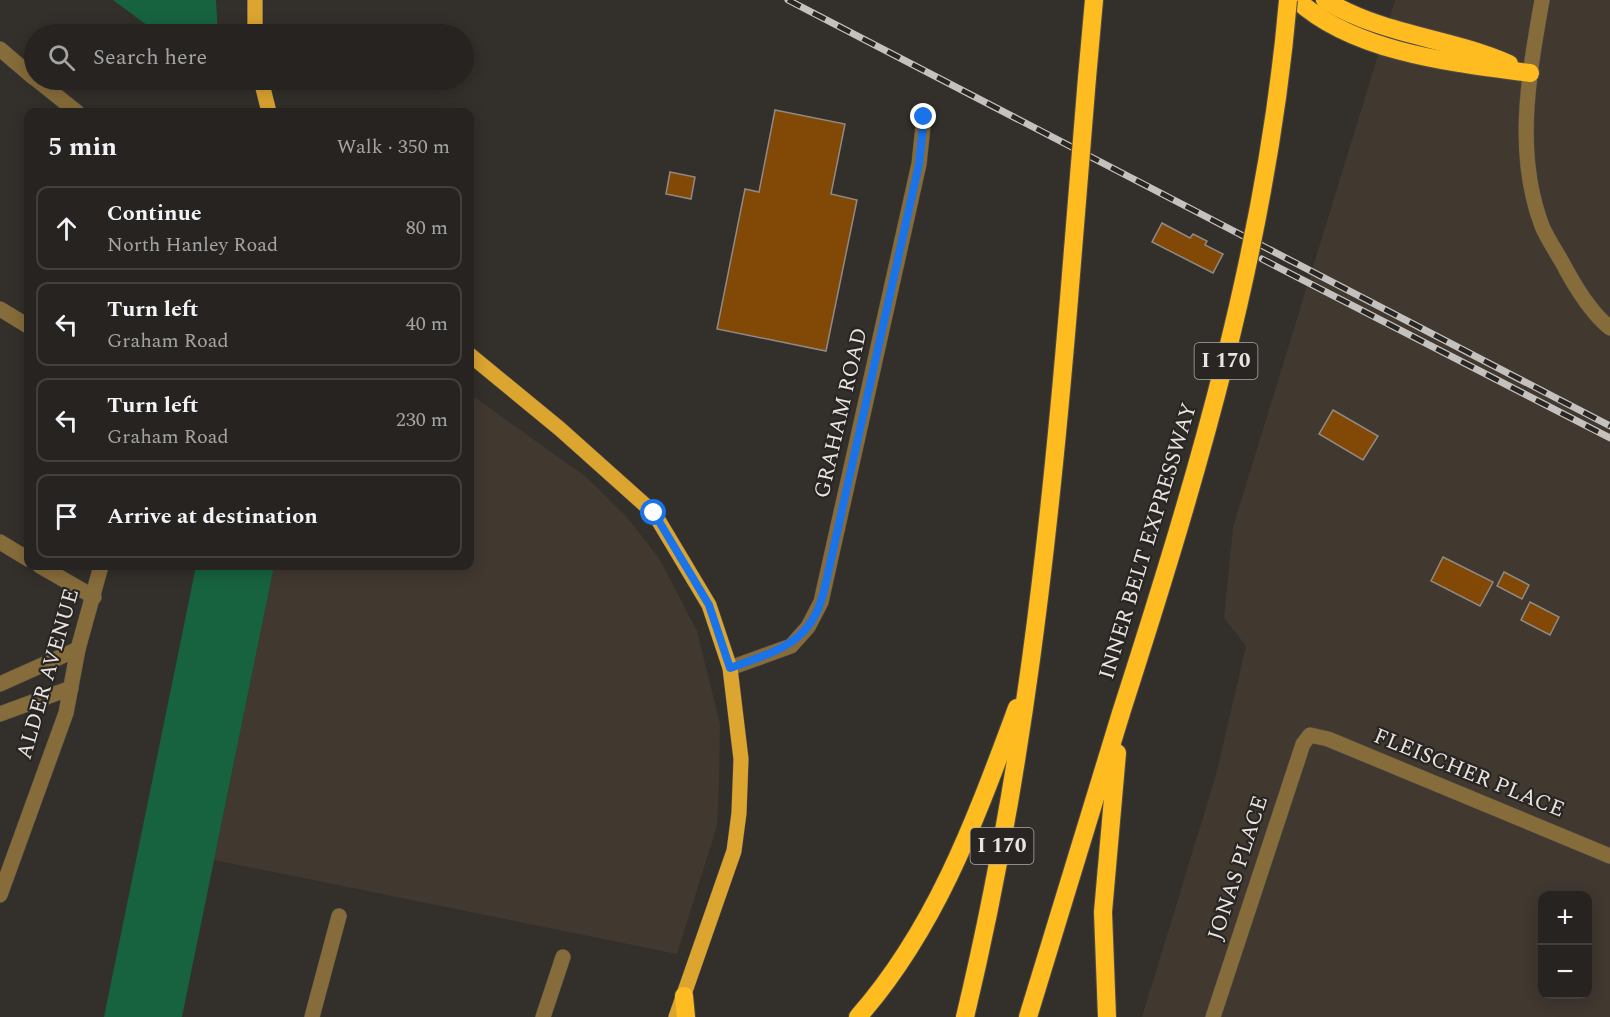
<!DOCTYPE html>
<meta charset="utf-8">
<style>
:root{--surface:#262320;--page:#2e2b29;--text:#f1f3f6;--muted:#a4a4a5;--line:#42403e}
body{margin:0;font-family:Spectral,serif;background:var(--page);color:var(--text)}
.controls{position:absolute;right:18px;bottom:18px;display:grid;overflow:hidden;border-radius:12px;box-shadow:0 3px 15px #0003}
.controls button{width:54px;height:54px;display:grid;place-items:center;padding:0;border:0;border-bottom:2px solid var(--line);background:var(--surface);color:var(--text);font:30px sans-serif}
.stop{position:absolute;width:18px;height:18px;margin:-14px;border:4px solid #1a73e8;border-radius:50%;background:#fff}
.stop.end{background:#1a73e8;border-color:#fff;box-shadow:0 2px 6px #0008}
.list{margin:0;padding:0;list-style:none}
h2{display:flex;justify-content:space-between;align-items:center;height:78px;margin:0;padding:0 24px;font-size:26px}
h2 small{font-size:20px;font-weight:400;color:var(--muted)}
.list li{display:grid;grid-template-columns:39px 1fr auto;gap:18px;align-items:center;box-sizing:border-box;height:84px;margin:0 12px 12px;padding:0 12px;border:2px solid var(--line);border-radius:12px}
.list b{display:block;font-size:22px;white-space:nowrap}
.list p{margin:0;font-size:20px;white-space:nowrap;color:var(--muted)}
.list em{font-size:20px;font-style:normal;color:var(--muted)}
.icon{flex:none;width:33px;height:33px;fill:none;stroke:currentColor;stroke-width:2;stroke-linecap:round;stroke-linejoin:round}
.map{position:relative;flex:none;width:1610px;height:1017px;overflow:hidden}
.search{position:absolute;background:var(--surface);box-shadow:0 3px 15px #0003;left:24px;top:24px;width:450px;height:66px;display:flex;align-items:center;gap:15px;box-sizing:border-box;padding:0 21px;border-radius:33px;color:var(--muted);font-size:22px}
.panel{position:absolute;background:var(--surface);box-shadow:0 3px 15px #0003;left:24px;top:108px;width:450px;height:462px;border-radius:12px}
.map>svg:first-child{display:block}
.built{fill:#413830;fill-rule:evenodd}
.green{fill:#17633f}
.building{fill:#824805;stroke:#8f8a86;stroke-width:1.5}
.lines{fill:none;stroke-linecap:round;stroke-linejoin:round}
.minor-casing{stroke:#504c48;stroke-width:16}
.major-casing{stroke:#504c48;stroke-width:16}
.highway-casing{stroke:#504c48;stroke-width:20}
.minor{stroke:#866c3a;stroke-width:15}
.major{stroke:#dca530;stroke-width:15}
.highway{stroke:#febc20;stroke-width:18}
.rail-casing{stroke:#c4c1bf;stroke-width:7}
.rail{stroke:#292522;stroke-width:4.5;stroke-dasharray:14;stroke-linecap:butt}
.highway-bridge-casing{stroke:#504c48;stroke-width:20;stroke-linecap:butt}
.highway-bridge{stroke:#febc20;stroke-width:18}
.route{stroke:#1a73e8;stroke-width:8}
.labels{text-anchor:middle;dominant-baseline:central;stroke-width:4.5;stroke-linejoin:round;paint-order:stroke}
.shield{fill:#292522;stroke:#aeaba8;stroke-width:1.5}
.shield-label{font-size:21px;font-weight:bold;fill:#e7e4e2}
.street-label{font-size:22px;fill:#e7e4e2;stroke:#292522}
</style>
<div class="map">
<svg width="1610" height="1017" viewBox="0 0 1610 1017">
<rect width="100%" height="100%" fill="#332f2b"/>
<g class="built">
<path d="M1395 0H1610V1017H1142L1216 775 1246 646 1224 618 1233 527ZM1542 896H1588V994H1542Z"/>
<path d="M470 394 586 477 626 516 659 558 697 631 720 724 719 784 717 826 677 954 214 860 274 566H470Z"/>
</g>
<g class="green">
<path d="M113 0H216L218 34H159Z"/>
<path d="M196 566H274L182 1017H104Z"/>
</g>
<g class="building">
<path d="M775 110 845 124 831 194 857 200 826 351 717 329 745 189 759 192Z"/>
<path d="M670 172 695 177 691 199 666 194Z"/>
<path d="M1162 223 1190 238 1193 234 1207 241 1205 245 1223 254 1213 273 1152 242Z"/>
<path d="M1333 410 1378 436 1363 460 1319 434Z"/>
<path d="M1443 557 1493 582 1480 606 1431 581Z"/>
<path d="M1504 572 1529 585 1522 599 1497 586Z"/>
<path d="M1530 602 1559 617 1550 635 1521 620Z"/>
</g>
<g class="lines">
<g class="minor-casing">
<g id="minor">
<path d="M1542 0C1529 75 1514 152 1542 226 1547 238 1555 250 1562 262 1574 285 1590 312 1610 328"/>
<path d="M0 49 34 78"/>
<path d="M37 80 77 112"/>
<path d="M0 309 28 326"/>
<path d="M0 542 28 559"/>
<path d="M40 566 94 597"/>
<path d="M730 668 791 646 808 627 821 602 919 164 924 117"/>
<path d="M0 684 78 649"/>
<path d="M0 714 71 688"/>
<path d="M0 895 66 713 78 649 101 566"/>
<path d="M312 1017 339 916"/>
<path d="M543 1017 563 957"/>
<path d="M1213 1017 1303 744 1310 735 1328 739 1610 856"/>
</g>
</g>
<g class="major-casing">
<g id="major">
<path d="M255 34V0"/>
<path d="M261 80 269 112"/>
<path d="M470 355 560 429 654 513 709 605 730 668 741 759 739 813 734 851 676 1017"/>
</g>
</g>
<g class="highway-casing">
<g id="highway">
<path d="M1297 0C1355 53 1455 63 1530 73"/>
<path d="M1325 0C1384 36 1448 37 1509 64"/>
<path d="M1087 78 1094 0"/>
<path d="M684 996 686 1017"/>
<path d="M858 1017C937 927 976 818 1017 708"/>
<path d="M965 1017C1022 781 1049 541 1069 299"/>
<path d="M1028 1017 1121 713"/>
<path d="M1107 1017 1103 912 1117 753"/>
</g>
</g>
<use href="#minor" class="minor"/>
<use href="#major" class="major"/>
<use href="#highway" class="highway"/>
<g class="rail-casing">
<g id="rail">
<path d="M788 0 1610 426"/>
<path d="M1262 259 1610 438"/>
</g>
</g>
<use href="#rail" class="rail"/>
<g class="highway-bridge-casing">
<g id="highway-bridge">
<path d="M1069 299 1087 78"/>
<path d="M1121 713C1196 480 1267 246 1288 0"/>
</g>
</g>
<use href="#highway-bridge" class="highway-bridge"/>
</g>
<g class="lines">
<path class="route" d="M654 513 709 605 730 668C775 651 811 645 824 591L919 164 924 117"/>
</g>
<g class="labels">
<g class="shield">
<rect x="1194.5" y="343" width="63" height="36" rx="4.5"/>
<rect x="970.5" y="828" width="63" height="36" rx="4.5"/>
</g>
<g class="shield-label">
<text x="1226" y="361">I 170</text>
<text x="1002" y="846">I 170</text>
</g>
<g class="street-label">
<text transform="translate(841 413) rotate(-77)">GRAHAM ROAD</text>
<text transform="translate(1148 541) rotate(-73)">INNER BELT EXPRESSWAY</text>
<text transform="translate(48 674) rotate(-74)">ALDER AVENUE</text>
<text transform="translate(1469 773) rotate(22)">FLEISCHER PLACE</text>
<text transform="translate(1238 868) rotate(-72)">JONAS PLACE</text>
</g>
</g>
</svg>
<div class="controls">
<button>+</button>
<button>−</button>
</div>
<div class="stop" style="left:654px;top:513px"></div>
<div class="stop end" style="left:924px;top:117px"></div>
<div class="search"><svg class="icon" aria-label="search" viewBox="0 0 24 24"><circle cx="10" cy="10" r="6"/><path d="M15 15l6 6"/></svg>Search here</div>
<section class="panel">
<h2>5 min<small>Walk · 350 m</small></h2>
<ul class="list">
<li><svg class="icon" aria-label="ahead" viewBox="0 0 24 24"><path d="M12 20V5M6 11l6-6 6 6"/></svg><div><b>Continue</b><p>North Hanley Road</p></div><em>80 m</em></li>
<li><svg class="icon" aria-label="left" viewBox="0 0 24 24"><path d="M17 20v-9H6M10 6l-5 5 5 5"/></svg><div><b>Turn left</b><p>Graham Road</p></div><em>40 m</em></li>
<li><svg class="icon" aria-label="left" viewBox="0 0 24 24"><path d="M17 20v-9H6M10 6l-5 5 5 5"/></svg><div><b>Turn left</b><p>Graham Road</p></div><em>230 m</em></li>
<li><svg class="icon" aria-label="arrive" viewBox="0 0 24 24"><path d="M6 21V4h12l-3 4 3 4H6"/></svg><div><b>Arrive at destination</b></div></li>
</ul>
</section>
</div>
